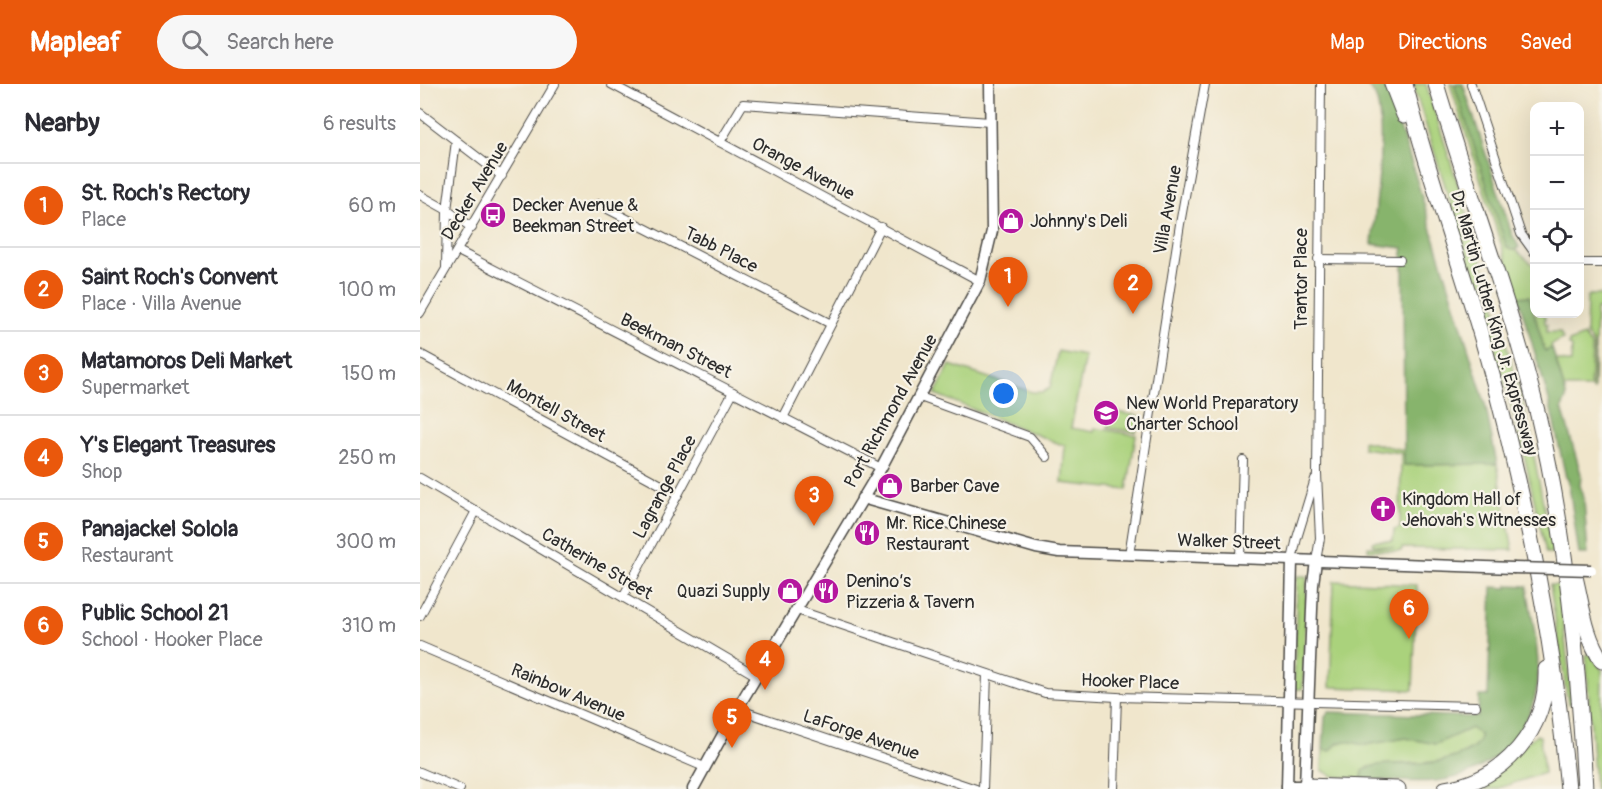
<!DOCTYPE html>
<meta charset="utf-8">
<style>
:root{--surface:#fff;--page:#f7f7f7;--text:#2b2b33;--muted:#7c7c81;--line:#e1e1e2;--accent:#ea580c}
body{margin:0;font-family:Pangolin,sans-serif;background:var(--page);color:var(--text)}
.controls{position:absolute;right:18px;top:18px;display:grid;overflow:hidden;border-radius:12px;box-shadow:0 6px 24px #0002}
.controls button{width:54px;height:54px;display:grid;place-items:center;padding:0;border:0;border-bottom:2px solid var(--line);background:var(--surface);color:var(--text);font:30px sans-serif}
.you{position:absolute;left:584px;top:310px;width:21px;height:21px;margin:-15px;border:4px solid #fff;border-radius:50%;background:#1a73e8;box-shadow:0 0 0 9px #1a73e833}
.badge{display:grid;place-items:center;width:39px;height:39px;border-radius:50%;background:var(--accent);color:#fff;font-size:20px;font-weight:700}
.pin{position:absolute;translate:-50% -50px;filter:drop-shadow(0 2px 3px #0008)}
.pin::after{content:'';position:absolute;top:32px;width:21px;height:18px;background:inherit;clip-path:polygon(0 0,100% 0,50% 100%)}
.list{margin:0;padding:0;list-style:none}
h2{display:flex;justify-content:space-between;align-items:center;height:78px;margin:0;padding:0 24px;font-size:26px}
h2 small{font-size:20px;font-weight:400;color:var(--muted)}
.list li{display:grid;grid-template-columns:39px 1fr auto;gap:18px;align-items:center;box-sizing:border-box;height:84px;padding:0 24px;border-top:2px solid var(--line)}
.list b{display:block;font-size:22px;white-space:nowrap}
.list p{margin:0;font-size:20px;white-space:nowrap;color:var(--muted)}
.list em{font-size:20px;font-style:normal;color:var(--muted)}
.icon{flex:none;width:33px;height:33px;fill:none;stroke:currentColor;stroke-width:2;stroke-linecap:round;stroke-linejoin:round}
.map{position:relative;flex:none;width:1182px;height:705px;overflow:hidden}
header{display:flex;align-items:center;gap:36px;box-sizing:border-box;height:84px;padding:0 30px;background:var(--accent);color:#fff}
header strong{font-size:28px}
nav{display:flex;gap:33px;margin-inline-start:auto;font-size:21px}
.search{width:420px;height:54px;background:var(--page);display:flex;align-items:center;gap:15px;box-sizing:border-box;padding:0 21px;border-radius:33px;color:var(--muted);font-size:22px}
main{display:flex}
aside{flex:1;background:var(--surface)}
.map>svg:first-child{display:block}
.green{fill:#aad27c;stroke:#6a7e54;stroke-width:1.5}
.forest{fill:#87b46c;stroke:#59704c;stroke-width:1.5}
.lines{fill:none;stroke-linecap:round;stroke-linejoin:round}
.minor-casing{stroke:#494743;stroke-width:10}
.tertiary-casing{stroke:#494743;stroke-width:13}
.secondary-casing{stroke:#494743;stroke-width:13}
.motorway-casing{stroke:#494743;stroke-width:17}
.minor{stroke:#fff;stroke-width:8}
.tertiary{stroke:#fff;stroke-width:10}
.secondary{stroke:#fff;stroke-width:10}
.motorway{stroke:#fff;stroke-width:15}
.secondary-bridge-casing{stroke:#494743;stroke-width:13;stroke-linecap:butt}
.secondary-bridge{stroke:#fff;stroke-width:10}
.labels{text-anchor:middle;dominant-baseline:central;stroke-width:4.5;stroke-linejoin:round;paint-order:stroke}
.street-label{font-size:18px;fill:#2b2b2b;stroke:#f7f3e8}
.poi-label{font-size:18px;fill:#2b2b2b;stroke:#f7f3e8;text-anchor:start}
</style>
<header>
<strong>Mapleaf</strong>
<div class="search"><svg class="icon" aria-label="search" viewBox="0 0 24 24"><circle cx="10" cy="10" r="6"/><path d="M15 15l6 6"/></svg>Search here</div>
<nav><a>Map</a><a>Directions</a><a>Saved</a></nav>
</header>
<main>
<aside>
<h2>Nearby<small>6 results</small></h2>
<ul class="list">
<li><span class="badge">1</span><div><b>St. Roch's Rectory</b><p>Place</p></div><em>60 m</em></li>
<li><span class="badge">2</span><div><b>Saint Roch's Convent</b><p>Place · Villa Avenue</p></div><em>100 m</em></li>
<li><span class="badge">3</span><div><b>Matamoros Deli Market</b><p>Supermarket</p></div><em>150 m</em></li>
<li><span class="badge">4</span><div><b>Y's Elegant Treasures</b><p>Shop</p></div><em>250 m</em></li>
<li><span class="badge">5</span><div><b>Panajackel Solola</b><p>Restaurant</p></div><em>300 m</em></li>
<li><span class="badge">6</span><div><b>Public School 21</b><p>School · Hooker Place</p></div><em>310 m</em></li>
</ul>
</aside>
<div class="map">
<svg width="1182" height="705" viewBox="0 0 1182 705">
<rect width="100%" height="100%" fill="#f7f3e8"/>
<filter id="ink" filterUnits="userSpaceOnUse"><feTurbulence type="fractalNoise" baseFrequency=".0167" numOctaves="2"/><feDisplacementMap in="SourceGraphic" scale="12" xChannelSelector="R" yChannelSelector="G"/><feConvolveMatrix kernelMatrix="1 2 1 2 8 2 1 2 1" color-interpolation-filters="sRGB"/></filter>
<filter id="wash" filterUnits="userSpaceOnUse"><feTurbulence type="fractalNoise" baseFrequency=".008" numOctaves="4" result="noise"/><feDisplacementMap in="SourceGraphic" scale="24" xChannelSelector="R" yChannelSelector="G"/><feGaussianBlur stdDeviation="1.35" result="paint"/><feColorMatrix in="noise" values="0 0 0 0 0 0 0 0 0 0 0 0 0 0 0 0 0 1.4 0 .05"/><feComposite in="paint" operator="in"/></filter>
<g filter="url(#wash)">
<rect width="100%" height="100%" fill="#f0e6cc"/>
<g class="green">
<path d="M993 0H1006L1069 199 1064 204 1057 203Z"/>
<path d="M1030 0H1034L1089 165 1096 166 1114 182V230H1123L1125 232V239L1127 240V248H1140L1143 255 1131 261 1132 264 1125 267 1109 212 1098 213Z"/>
<path d="M1169 211H1182V225H1176L1174 306 1172 305 1174 262 1166 249 1167 213Z"/>
<path d="M1069 217 1075 219 1111 350V357L1133 469H1126L1102 362 1063 223Z"/>
<path d="M1164 252 1172 263 1170 304H1144L1136 276 1151 279 1152 263 1149 262V258Z"/>
<path d="M638 267 665 272 651 344 674 348 675 344 716 351 707 406 642 399 645 362 515 310 530 281 612 308H623L630 304Z"/>
<path d="M691 327 719 332 716 348 688 344Z"/>
<path d="M943 357 984 366V381L1077 380 1093 466 982 464 981 467 948 466V463H974L953 461 952 459 954 457H973L974 446 980 444 981 369 943 364Z"/>
<path d="M877 492H887L883 605H874Z"/>
<path d="M914 497 997 501 993 606 910 603Z"/>
<path d="M1130 501H1139L1152 619 1148 620Z"/>
<path d="M1170 570 1182 586 1180 705H1175L1166 571Z"/>
<path d="M1051 644 1060 651 1059 659C1029 687 985 675 949 683L942 691V695L912 692 902 686 903 665 910 667 917 660 926 657 945 661 986 654 1016 660Z"/>
<path d="M1116 651 1120 652 1124 689 1076 705H1048Z"/>
</g>
<g class="forest">
<path d="M944 0H965L989 71 1065 319 1077 380 984 381 983 164 952 160C955 129 968 34 954 10 952 6 947 3 944 0Z"/>
<path d="M1034 0H1043L1092 150 1099 163C1094 168 1091 167 1086 162Z"/>
<path d="M1109 212 1125 267 1132 264 1146 311V315L1142 324 1161 390 1160 403 1164 417 1168 470H1159L1148 395 1146 394 1129 316 1098 213Z"/>
<path d="M1088 501 1107 502C1111 531 1119 562 1118 592 1115 647 1070 693 1015 697 992 699 966 696 942 695L943 687C956 677 977 681 992 680 1011 680 1031 676 1047 668 1054 664 1060 660 1060 651L1051 644 1016 660 986 654 945 661 926 657 918 659 910 667 903 665 905 633 909 628 1058 633 1059 612H1068L1072 503 1088 504Z"/>
</g>
</g>
<g filter="url(#ink)">
<g class="lines">
<g class="minor-casing">
<g id="minor">
<path d="M191 0 560 197"/>
<path d="M1051 0 1101 150 1114 168"/>
<path d="M0 29 82 92"/>
<path d="M300 58 323 20 570 38"/>
<path d="M0 111 27 126 52 144"/>
<path d="M178 120 411 240"/>
<path d="M38 167 461 384"/>
<path d="M898 175 980 176"/>
<path d="M1160 179H1182"/>
<path d="M26 184 27 126 36 57"/>
<path d="M0 229 135 0"/>
<path d="M0 270 258 410"/>
<path d="M500 313 610 353 627 373"/>
<path d="M363 334 461 143"/>
<path d="M0 394 337 592"/>
<path d="M709 471 760 140 785 0"/>
<path d="M820 474 823 376"/>
<path d="M872 476 877 454 895 395"/>
<path d="M896 477 900 454 897 390 901 0"/>
<path d="M203 513 313 308"/>
<path d="M377 526 625 609 697 613 1056 622"/>
<path d="M0 532 56 427"/>
<path d="M0 562 284 683"/>
<path d="M317 625 556 705"/>
<path d="M0 688 40 705"/>
<path d="M563 705 567 590"/>
<path d="M694 705 697 613"/>
</g>
</g>
<g class="tertiary-casing">
<g id="tertiary">
<path d="M442 414 616 464 639 468 872 476"/>
<path d="M273 705 317 625 461 384 560 197 572 147 570 0"/>
</g>
</g>
<g class="secondary-casing">
<g id="secondary">
<path d="M867 702H885L893 500 896 477"/>
<path d="M867 705 872 476 1093 484"/>
</g>
</g>
<g class="motorway-casing">
<g id="motorway">
<path d="M972 0 984 31"/>
<path d="M985 0C1007 89 1040 176 1065 265 1105 409 1134 556 1148 705"/>
<path d="M1016 0C1049 111 1090 218 1118 331 1147 453 1158 579 1165 705"/>
<path d="M1154 489C1162 519 1164 551 1182 577"/>
<path d="M885 702 978 705"/>
<path d="M1025 705C1085 696 1128 645 1126 585"/>
</g>
</g>
<use href="#minor" class="minor"/>
<use href="#tertiary" class="tertiary"/>
<use href="#secondary" class="secondary"/>
<use href="#motorway" class="motorway"/>
<g class="secondary-bridge-casing">
<path id="secondary-bridge" d="M1093 484 1171 486"/>
</g>
<use href="#secondary-bridge" class="secondary-bridge"/>
</g>
</g>
<defs>
<g id="bus-disc" transform="scale(1.35)"><circle r="9.5" fill="#b5179e" stroke="#f7f3e8"/><path d="M-5-6H5V4H4V6H2V4H-2V6H-4V4H-5ZM-3.5-4V0h7V-4ZM-3.5 1.2v1.5H-2V1.2ZM2 1.2v1.5H3.5V1.2Z" fill="#fff"/></g>
<g id="shop-disc" transform="scale(1.35)"><circle r="9.5" fill="#b5179e" stroke="#f7f3e8"/><path d="M-5-2.5h2.3a2.7 3.5 0 0 1 5.4 0H5L5.5 6h-11ZM-1.5-2.5h3a1.5 2.3 0 0 0-3 0Z" fill="#fff"/></g>
<g id="school-disc" transform="scale(1.35)"><circle r="9.5" fill="#b5179e" stroke="#f7f3e8"/><path d="M0-5L7-2L0 1L-7-2ZM-4 1L0 2.5L4 1V4Q0 6-4 4Z" fill="#fff"/></g>
<g id="church-disc" transform="scale(1.35)"><circle r="9.5" fill="#b5179e" stroke="#f7f3e8"/><path d="M-1.2-6h2.4v3.5h3.3v2.4h-3.3V6h-2.4V-.1h-3.3v-2.4h3.3Z" fill="#fff"/></g>
<g id="restaurant-disc" transform="scale(1.35)"><circle r="9.5" fill="#b5179e" stroke="#f7f3e8"/><path d="M-5-6h1v4h1v-4h1v4h1v-4h1v5L-1.5 .5V6h-2V.5L-5-1ZM5-6V6H3V1.5H1.5Q1.5-4 5-6Z" fill="#fff"/></g>
</defs>
<g fill-rule="evenodd">
<use href="#bus-disc" x="73" y="131"/>
<use href="#shop-disc" x="591" y="137"/>
<use href="#school-disc" x="686" y="329"/>
<use href="#shop-disc" x="470" y="402"/>
<use href="#church-disc" x="963" y="425"/>
<use href="#restaurant-disc" x="447" y="449"/>
<use href="#shop-disc" x="370" y="507"/>
<use href="#restaurant-disc" x="406" y="507"/>
</g>
<g class="labels">
<g class="street-label">
<text transform="translate(383 85) rotate(28)">Orange Avenue</text>
<text transform="translate(55 107) rotate(-59)">Decker Avenue</text>
<text transform="translate(748 126) rotate(-80)">Villa Avenue</text>
<text transform="translate(301 166) rotate(27)">Tabb Place</text>
<text transform="translate(881 195) rotate(-90)">Trantor Place</text>
<text transform="translate(1074 239) rotate(74)">Dr. Martin Luther King Jr. Expressway</text>
<text transform="translate(256 262) rotate(27)">Beekman Street</text>
<text transform="translate(136 327) rotate(29)">Montell Street</text>
<text transform="translate(471 327) rotate(-61)">Port Richmond Avenue</text>
<text transform="translate(245 403) rotate(-62)">Lagrange Place</text>
<text transform="translate(809 458) rotate(2)">Walker Street</text>
<text transform="translate(177 480) rotate(30)">Catherine Street</text>
<text transform="translate(710 598) rotate(2)">Hooker Place</text>
<text transform="translate(148 609) rotate(23)">Rainbow Avenue</text>
<text transform="translate(441 651) rotate(19)">LaForge Avenue</text>
</g>
<g class="poi-label">
<text x="92" y="121">Decker Avenue &amp;<tspan x="92" dy="21">Beekman Street</tspan></text>
<text x="610" y="137">Johnny's Deli</text>
<text x="706" y="319">New World Preparatory<tspan x="706" dy="21">Charter School</tspan></text>
<text x="490" y="402">Barber Cave</text>
<text x="982" y="415">Kingdom Hall of<tspan x="982" dy="21">Jehovah's Witnesses</tspan></text>
<text x="466" y="439">Mr. Rice Chinese<tspan x="466" dy="21">Restaurant</tspan></text>
<text x="426" y="497">Denino’s<tspan x="426" dy="21">Pizzeria &amp; Tavern</tspan></text>
<text x="350" y="507" text-anchor="end">Quazi Supply</text>
</g>
</g>
</svg>
<div class="controls">
<button>+</button>
<button>−</button>
<button><svg class="icon" aria-label="locate" viewBox="0 0 24 24"><circle cx="12" cy="12" r="6"/><path d="M12 2v4M12 18v4M2 12h4M18 12h4"/></svg></button>
<button><svg class="icon" aria-label="layers" viewBox="0 0 24 24"><path d="M12 4l9 5-9 5-9-5zM3 14l9 5 9-5"/></svg></button>
</div>
<div class="you"></div>
<div class="pin badge" style="left:588px;top:223px">1</div>
<div class="pin badge" style="left:713px;top:230px">2</div>
<div class="pin badge" style="left:394px;top:442px">3</div>
<div class="pin badge" style="left:345px;top:606px">4</div>
<div class="pin badge" style="left:312px;top:664px">5</div>
<div class="pin badge" style="left:989px;top:555px">6</div>
</div>
</main>
